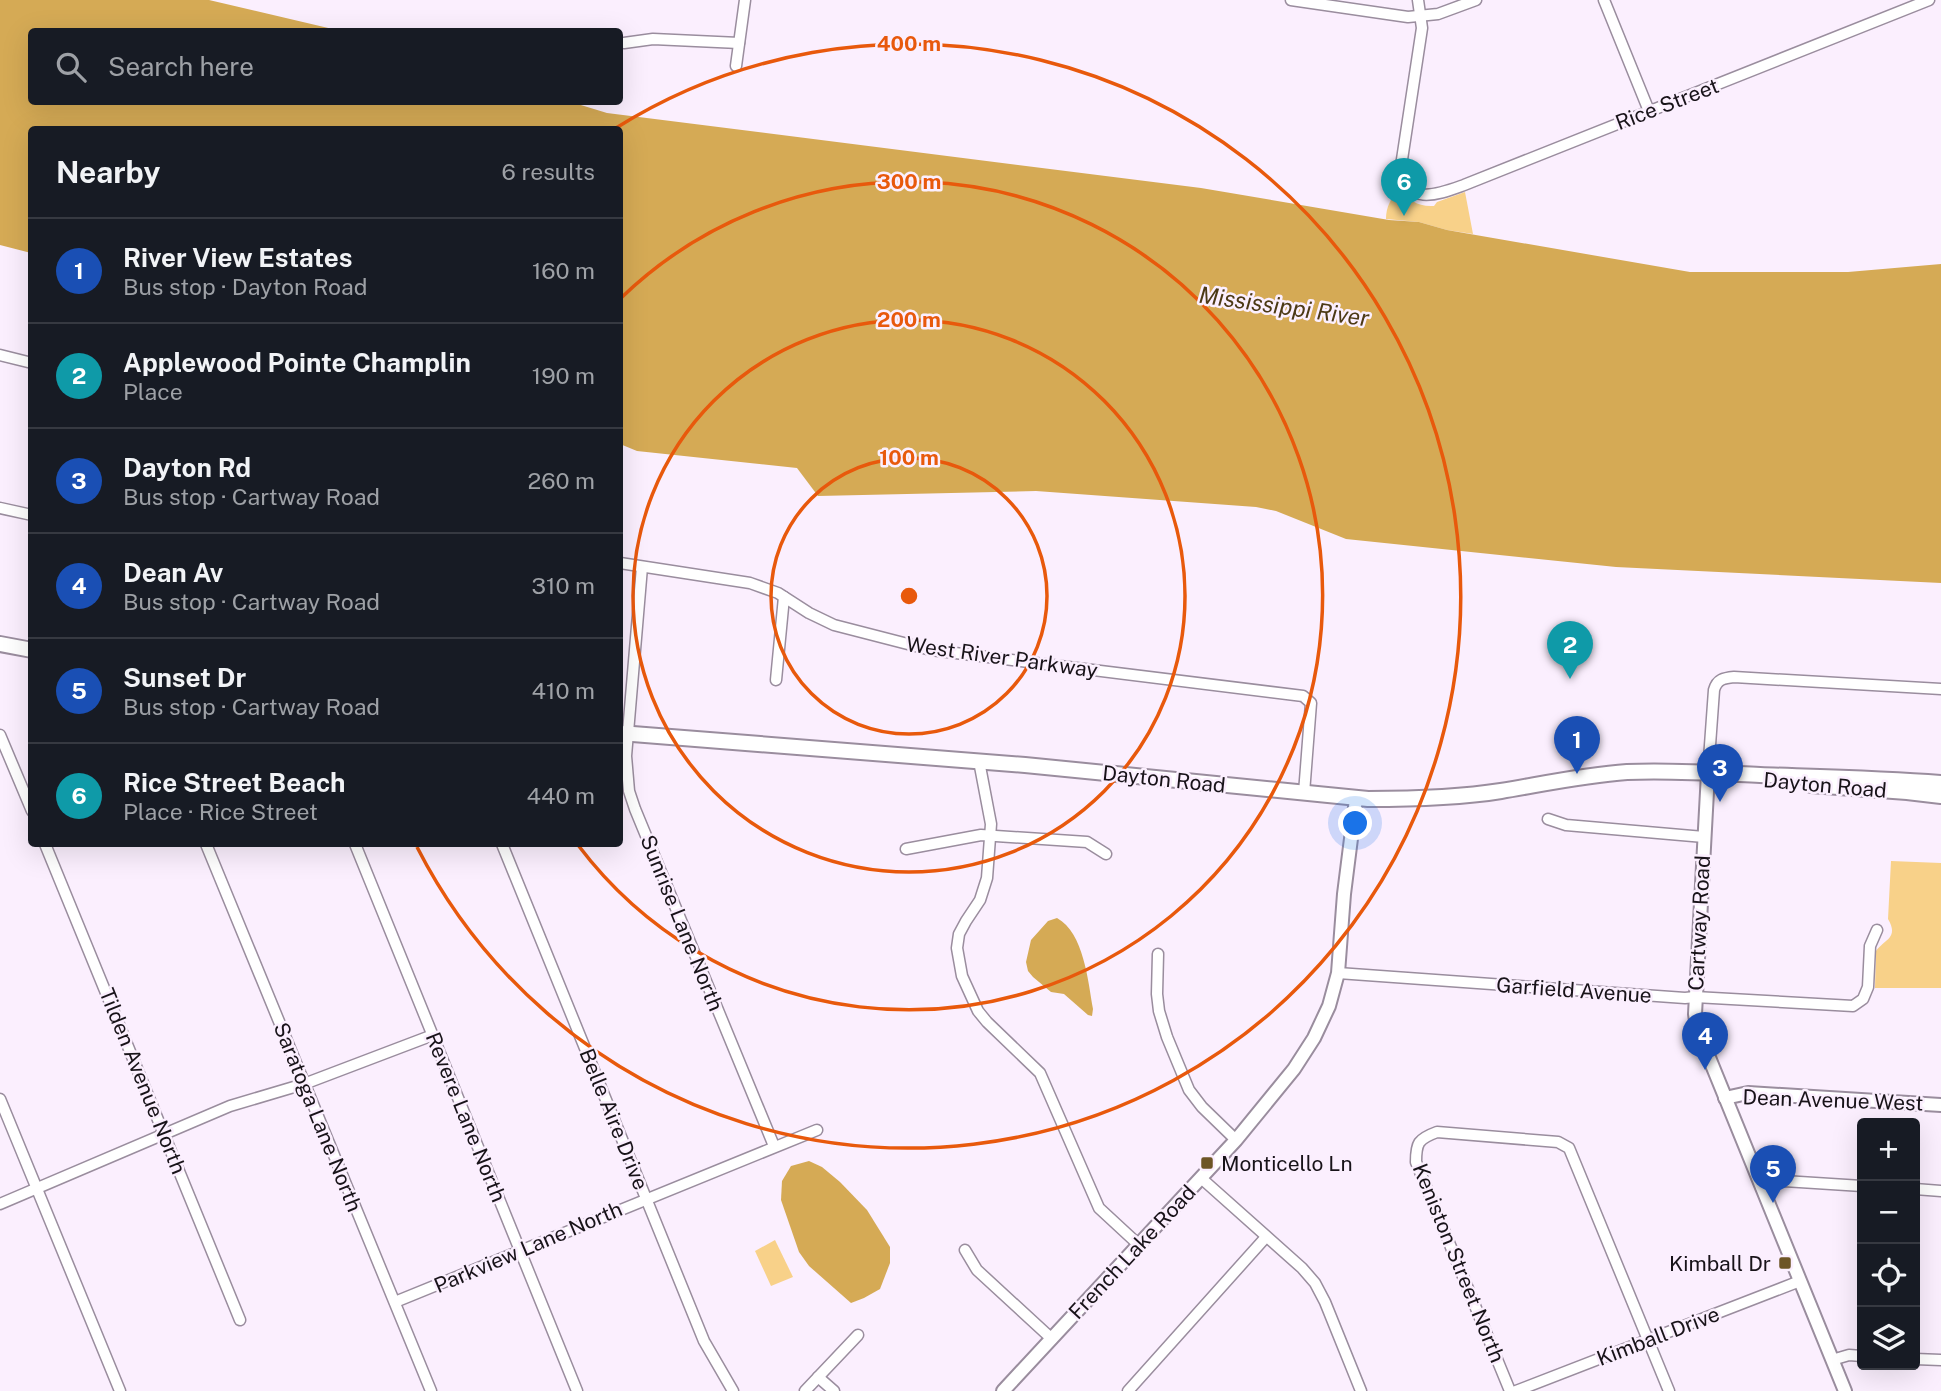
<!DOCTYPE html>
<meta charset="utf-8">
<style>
:root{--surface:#171b24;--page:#20242c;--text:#f1f3f6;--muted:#9ea1a6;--line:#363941;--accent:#b6ac98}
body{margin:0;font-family:"Public Sans",sans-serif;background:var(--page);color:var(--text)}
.controls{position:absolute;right:21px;bottom:21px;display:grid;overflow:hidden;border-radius:7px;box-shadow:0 7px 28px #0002}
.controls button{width:63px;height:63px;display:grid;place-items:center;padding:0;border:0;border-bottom:2px solid var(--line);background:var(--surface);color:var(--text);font:35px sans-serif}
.you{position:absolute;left:1356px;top:824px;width:24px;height:24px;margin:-18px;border:5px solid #fff;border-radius:50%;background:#1a73e8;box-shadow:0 0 0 10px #1a73e833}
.badge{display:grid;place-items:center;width:46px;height:46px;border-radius:50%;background:var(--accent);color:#fff;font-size:23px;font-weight:700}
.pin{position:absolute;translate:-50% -58px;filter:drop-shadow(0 2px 4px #0008)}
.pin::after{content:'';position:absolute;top:37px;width:24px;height:21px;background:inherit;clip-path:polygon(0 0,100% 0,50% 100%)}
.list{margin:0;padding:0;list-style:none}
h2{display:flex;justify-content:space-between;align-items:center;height:91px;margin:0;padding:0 28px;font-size:30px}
h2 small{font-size:23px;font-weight:400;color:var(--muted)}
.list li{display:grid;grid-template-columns:46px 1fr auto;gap:21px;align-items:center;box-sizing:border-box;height:105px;padding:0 28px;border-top:2px solid var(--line)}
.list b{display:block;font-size:26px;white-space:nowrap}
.list p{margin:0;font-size:23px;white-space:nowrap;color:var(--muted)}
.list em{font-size:23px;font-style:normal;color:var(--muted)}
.icon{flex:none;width:38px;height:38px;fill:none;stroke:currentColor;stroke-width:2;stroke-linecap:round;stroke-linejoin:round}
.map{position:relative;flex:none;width:1941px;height:1391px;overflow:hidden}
.search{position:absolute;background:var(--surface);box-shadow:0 7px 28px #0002;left:28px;top:28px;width:595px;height:77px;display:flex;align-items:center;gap:18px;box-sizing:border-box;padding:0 24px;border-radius:7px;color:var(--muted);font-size:26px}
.panel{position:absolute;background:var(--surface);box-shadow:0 7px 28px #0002;left:28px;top:126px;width:595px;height:721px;border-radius:7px}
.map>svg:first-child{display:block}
.green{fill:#f8d189}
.water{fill:#d5aa55}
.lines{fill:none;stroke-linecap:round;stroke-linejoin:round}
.minor-casing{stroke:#9a8d9e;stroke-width:13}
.tertiary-casing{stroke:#9a8d9e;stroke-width:16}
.secondary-casing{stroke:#9a8d9e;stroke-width:18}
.minor{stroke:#fff;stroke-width:10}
.tertiary{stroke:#fff;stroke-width:12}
.secondary{stroke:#fff;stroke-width:14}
.ring{fill:none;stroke:#e8590c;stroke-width:3.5}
.poi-dot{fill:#6d5525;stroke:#fbeffe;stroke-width:2.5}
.labels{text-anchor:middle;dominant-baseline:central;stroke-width:5;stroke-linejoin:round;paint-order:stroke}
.street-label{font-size:21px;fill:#181319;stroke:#fbeffe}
.poi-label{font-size:21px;fill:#181319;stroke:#fbeffe;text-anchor:start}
.water-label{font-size:23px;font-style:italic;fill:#4c3915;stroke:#fbeffe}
.centre{fill:#e8590c;stroke:#fbeffe;stroke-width:3.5}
.ring-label{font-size:21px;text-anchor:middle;font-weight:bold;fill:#e8590c;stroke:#fbeffe;stroke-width:5;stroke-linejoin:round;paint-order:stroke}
</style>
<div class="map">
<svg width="1941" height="1391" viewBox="0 0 1941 1391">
<rect width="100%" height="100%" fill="#fbeffe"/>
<g class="green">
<path d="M1399 189C1410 200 1417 207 1434 206L1437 202 1465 192 1473 234 1447 230 1419 222 1386 219C1386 207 1391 198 1399 189Z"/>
<path d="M1891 861 1941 863V988H1875L1876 951C1885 939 1899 938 1888 919Z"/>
<path d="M775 1240 793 1277 771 1286 755 1251Z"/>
</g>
<g class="water">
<path d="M0 0H209L341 31 32 32V102H571L607 113 1201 188 1389 220 1419 222 1447 230 1690 272H1848L1941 264V583L1616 567 1346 539 1276 511 1256 507 1036 491 818 496 797 468 637 451 620 444V130H32L31 253 0 245Z"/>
<path d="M1057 918C1084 933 1088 981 1093 1009L1092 1016 1088 1015 1064 994 1051 992 1033 977 1028 971 1026 962 1031 940 1048 921Z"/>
<path d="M809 1161 822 1167 840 1182 867 1210 890 1247V1263L880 1289 864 1298 851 1303 809 1266 799 1252 781 1200 782 1181 791 1166Z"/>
</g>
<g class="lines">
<g class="minor-casing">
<g id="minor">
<path d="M1291 0 1408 17 1438 14 1476 0"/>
<path d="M1418 0 1422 28 1401 166C1405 208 1439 194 1464 185L1929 0"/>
<path d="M1604 0 1649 111"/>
<path d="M624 43 653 39 739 43"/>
<path d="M736 66 745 0"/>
<path d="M0 355 32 363"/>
<path d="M0 508 32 515"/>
<path d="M620 563 750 583 778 593 809 613 834 625 931 650 1303 696 1311 703 1304 793"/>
<path d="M642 567 626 756 629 791 635 809 774 1146"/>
<path d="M776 680 784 597"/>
<path d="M0 735 32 811"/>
<path d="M979 761 991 824 987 878 980 900 966 921 959 934 957 948 962 976 978 1011 987 1022 1040 1073 1099 1208 1139 1245"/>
<path d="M1708 773 1714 690C1717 679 1724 678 1734 677L1941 689"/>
<path d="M1548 819 1566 825 1704 837"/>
<path d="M45 844 240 1320"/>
<path d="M206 844 431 1391"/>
<path d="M355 844 577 1391"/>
<path d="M502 844 704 1341 733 1391"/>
<path d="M906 849 981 835 1087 842 1106 854"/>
<path d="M1158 954 1157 994 1159 1011 1167 1037 1189 1090 1202 1107 1236 1140"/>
<path d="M1338 973 1685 998 1695 997 1853 1006 1863 999 1868 987 1870 946 1877 930"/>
<path d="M0 1099 120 1391"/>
<path d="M1201 1178 1302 1268 1315 1283 1325 1302 1361 1391"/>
<path d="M1761 1187 1771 1183 1784 1181 1862 1186"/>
<path d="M1915 1189 1941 1191"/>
<path d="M0 1204 230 1106 304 1084 433 1035"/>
<path d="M965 1250 977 1270 1052 1339"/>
<path d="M395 1302 817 1130"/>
<path d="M1915 1359 1941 1360"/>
<path d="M1832 1360 1849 1355 1862 1356"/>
<path d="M818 1377 834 1391"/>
<path d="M805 1391 858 1335"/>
<path d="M1128 1391 1266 1237"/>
<path d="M1510 1391 1416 1162C1416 1143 1418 1139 1437 1132L1558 1142 1569 1148 1669 1391"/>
<path d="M1516 1391 1800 1281"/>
</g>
</g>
<g class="tertiary-casing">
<g id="tertiary">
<path d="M1708 773 1695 1014 1697 1028 1845 1391"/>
<path d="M1725 1098 1748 1093 1941 1105"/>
<path d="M1003 1391 1236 1140 1294 1069 1314 1038 1329 1006 1338 973 1344 894 1356 799"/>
</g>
</g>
<g class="secondary-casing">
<g id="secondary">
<path d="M0 644 32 650"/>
<path d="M620 733 1025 765 1368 799C1412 799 1457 798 1501 791 1543 784 1584 775 1627 772 1671 770 1716 773 1760 775 1820 777 1881 778 1941 783"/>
<path d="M1811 785 1907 792 1941 796"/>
</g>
</g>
<use href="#minor" class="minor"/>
<use href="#tertiary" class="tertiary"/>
<use href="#secondary" class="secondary"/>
</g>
<g class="ring">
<circle cx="909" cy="596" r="138"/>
<circle cx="909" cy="596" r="276"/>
<path d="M621 298A414 414 0 1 1 578 845"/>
<path d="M616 128A552 552 0 1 1 417 847"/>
</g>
<g class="poi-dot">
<rect x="1200" y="1156" width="14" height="14" rx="3.5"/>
<rect x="1778" y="1256" width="14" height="14" rx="3.5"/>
</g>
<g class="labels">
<g class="street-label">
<text transform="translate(1667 104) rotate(-21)">Rice Street</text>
<text transform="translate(1002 657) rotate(8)">West River Parkway</text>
<text transform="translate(1164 779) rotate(6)">Dayton Road</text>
<text transform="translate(1825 785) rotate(5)">Dayton Road</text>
<text transform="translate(682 923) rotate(68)">Sunrise Lane North</text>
<text transform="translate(1699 923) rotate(-87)">Cartway Road</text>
<text transform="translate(1574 990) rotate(4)">Garfield Avenue</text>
<text transform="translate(143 1081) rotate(68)">Tilden Avenue North</text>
<text transform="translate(1833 1100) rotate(2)">Dean Avenue West</text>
<text transform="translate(318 1117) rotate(68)">Saratoga Lane North</text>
<text transform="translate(466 1117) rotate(68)">Revere Lane North</text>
<text transform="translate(614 1119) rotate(68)">Belle Aire Drive</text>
<text transform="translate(528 1247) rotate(-23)">Parkview Lane North</text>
<text transform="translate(1132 1252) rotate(-47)">French Lake Road</text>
<text transform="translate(1459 1263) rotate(68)">Keniston Street North</text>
<text transform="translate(1658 1336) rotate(-21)">Kimball Drive</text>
</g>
<g class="poi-label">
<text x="1221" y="1163">Monticello Ln</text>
<text x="1771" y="1263" text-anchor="end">Kimball Dr</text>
</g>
<g class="water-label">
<text transform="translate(1284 306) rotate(8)">Mississippi River</text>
</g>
</g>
<circle cx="909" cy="596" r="10" class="centre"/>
<g class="ring-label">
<text x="909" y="51">400 m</text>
<text x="909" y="189">300 m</text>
<text x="909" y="327">200 m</text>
<text x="909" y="465">100 m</text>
</g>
</svg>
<div class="controls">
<button>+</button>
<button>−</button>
<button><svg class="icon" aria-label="locate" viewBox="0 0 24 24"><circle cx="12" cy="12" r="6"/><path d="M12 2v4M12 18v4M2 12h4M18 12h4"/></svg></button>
<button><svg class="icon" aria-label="layers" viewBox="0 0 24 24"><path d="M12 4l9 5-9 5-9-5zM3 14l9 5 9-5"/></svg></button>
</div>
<div class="you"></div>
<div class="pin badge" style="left:1577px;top:774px;background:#1a4fb4">1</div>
<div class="pin badge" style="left:1570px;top:679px;background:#0f9aa8">2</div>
<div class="pin badge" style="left:1720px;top:802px;background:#1a4fb4">3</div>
<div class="pin badge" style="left:1705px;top:1070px;background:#1a4fb4">4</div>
<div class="pin badge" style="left:1773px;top:1203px;background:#1a4fb4">5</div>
<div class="pin badge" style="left:1404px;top:216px;background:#0f9aa8">6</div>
<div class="search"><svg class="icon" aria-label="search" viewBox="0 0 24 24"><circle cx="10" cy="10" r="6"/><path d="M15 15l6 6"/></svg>Search here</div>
<section class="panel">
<h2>Nearby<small>6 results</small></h2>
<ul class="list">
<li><span class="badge" style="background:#1a4fb4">1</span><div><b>River View Estates</b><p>Bus stop · Dayton Road</p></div><em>160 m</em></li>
<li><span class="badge" style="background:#0f9aa8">2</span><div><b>Applewood Pointe Champlin</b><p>Place</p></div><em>190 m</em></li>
<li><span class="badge" style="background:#1a4fb4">3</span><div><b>Dayton Rd</b><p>Bus stop · Cartway Road</p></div><em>260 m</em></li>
<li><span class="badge" style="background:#1a4fb4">4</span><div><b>Dean Av</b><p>Bus stop · Cartway Road</p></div><em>310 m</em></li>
<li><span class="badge" style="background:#1a4fb4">5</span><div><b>Sunset Dr</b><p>Bus stop · Cartway Road</p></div><em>410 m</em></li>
<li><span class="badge" style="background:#0f9aa8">6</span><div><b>Rice Street Beach</b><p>Place · Rice Street</p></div><em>440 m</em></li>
</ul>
</section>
</div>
